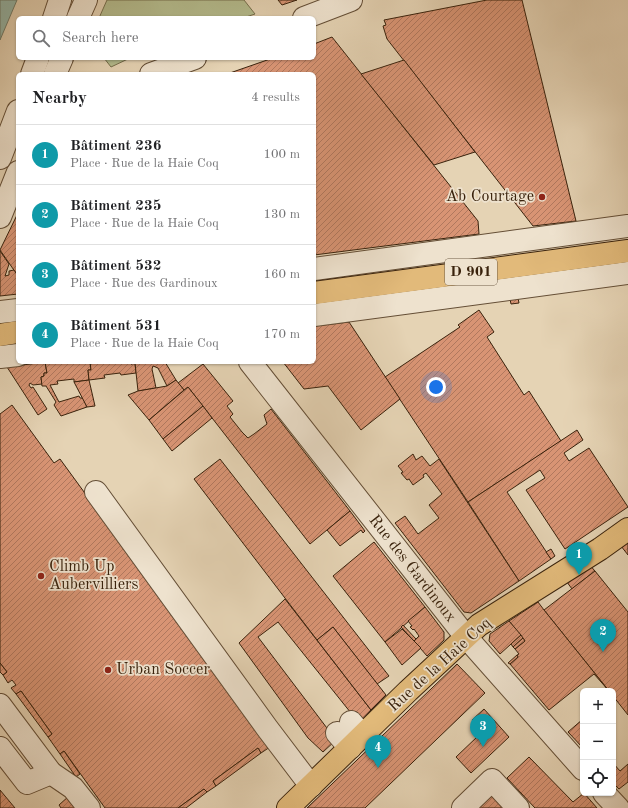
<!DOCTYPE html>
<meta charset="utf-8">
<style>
:root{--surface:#fff;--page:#f6f6f6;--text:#202124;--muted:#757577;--line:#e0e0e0;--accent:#b45309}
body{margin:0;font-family:"Old Standard TT",serif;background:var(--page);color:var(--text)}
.controls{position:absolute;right:12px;bottom:12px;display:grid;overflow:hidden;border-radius:6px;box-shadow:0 1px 3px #0004}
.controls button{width:36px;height:36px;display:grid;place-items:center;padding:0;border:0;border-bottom:1px solid var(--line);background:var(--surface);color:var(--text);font:20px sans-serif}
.you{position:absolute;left:436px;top:387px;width:14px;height:14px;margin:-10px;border:3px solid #fff;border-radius:50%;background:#1a73e8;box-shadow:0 0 0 6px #1a73e833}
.badge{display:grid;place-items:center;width:26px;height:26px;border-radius:50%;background:var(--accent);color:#fff;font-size:13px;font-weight:700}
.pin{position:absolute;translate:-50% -33px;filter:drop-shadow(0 1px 2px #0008)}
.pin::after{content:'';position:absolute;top:21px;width:14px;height:12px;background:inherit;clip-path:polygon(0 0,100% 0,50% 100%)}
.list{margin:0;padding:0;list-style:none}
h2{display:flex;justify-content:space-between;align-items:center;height:52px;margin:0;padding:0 16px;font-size:17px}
h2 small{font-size:13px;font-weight:400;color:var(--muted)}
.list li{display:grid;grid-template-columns:26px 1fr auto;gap:12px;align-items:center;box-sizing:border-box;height:60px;padding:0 16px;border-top:1px solid var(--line)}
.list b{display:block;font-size:15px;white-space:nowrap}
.list p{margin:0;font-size:13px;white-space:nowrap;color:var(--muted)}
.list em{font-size:13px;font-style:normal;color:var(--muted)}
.icon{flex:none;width:22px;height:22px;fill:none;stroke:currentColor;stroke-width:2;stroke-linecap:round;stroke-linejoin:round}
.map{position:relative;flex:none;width:628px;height:808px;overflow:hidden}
.search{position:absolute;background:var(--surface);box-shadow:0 1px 3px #0004;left:16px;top:16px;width:300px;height:44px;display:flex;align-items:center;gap:10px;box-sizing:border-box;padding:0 14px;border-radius:6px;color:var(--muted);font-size:15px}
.panel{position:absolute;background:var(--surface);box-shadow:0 1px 3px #0004;left:16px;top:72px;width:300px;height:292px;border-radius:6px}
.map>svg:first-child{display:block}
.grass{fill:#b4bc8e;stroke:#766f4d}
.water{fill:#96b8aa;stroke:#717c6b}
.building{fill:url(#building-hatch);stroke:#39220c}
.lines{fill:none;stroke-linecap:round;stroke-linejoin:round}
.minor-casing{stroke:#644e36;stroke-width:24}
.major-casing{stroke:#39220c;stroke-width:24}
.minor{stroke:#eee2ce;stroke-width:22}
.major{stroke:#e2ba7a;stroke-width:22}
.poi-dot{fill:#8f2418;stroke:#eee2ce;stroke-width:1.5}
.labels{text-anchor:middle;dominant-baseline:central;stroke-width:3.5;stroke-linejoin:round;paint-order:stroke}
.shield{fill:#eee2ce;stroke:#6f5c46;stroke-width:1}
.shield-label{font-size:15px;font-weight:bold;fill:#39220c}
.poi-label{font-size:16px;fill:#39220c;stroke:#eee2ce;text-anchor:start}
.street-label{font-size:16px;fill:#39220c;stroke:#eee2ce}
</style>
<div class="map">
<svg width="628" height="808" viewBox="0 0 628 808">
<defs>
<pattern id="building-hatch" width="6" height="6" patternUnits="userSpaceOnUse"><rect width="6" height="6" fill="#d89474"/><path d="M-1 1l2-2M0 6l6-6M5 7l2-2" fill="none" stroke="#b0785e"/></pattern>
</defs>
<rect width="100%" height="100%" fill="#e5d3b4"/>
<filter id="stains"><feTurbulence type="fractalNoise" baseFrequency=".005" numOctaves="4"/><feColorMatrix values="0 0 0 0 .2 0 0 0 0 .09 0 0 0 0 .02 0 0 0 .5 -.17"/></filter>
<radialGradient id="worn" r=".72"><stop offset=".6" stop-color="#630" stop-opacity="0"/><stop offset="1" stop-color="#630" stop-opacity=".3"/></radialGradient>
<g class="grass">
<path d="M107 0H244L255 14 243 18H99Z"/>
<path d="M104 58H130L111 67Z"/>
</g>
<path class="water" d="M0 0H17L0 40Z"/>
<g class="building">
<path d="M278 0H297L282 5Z"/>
<path d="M487 0H522L576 221 533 226 387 39 383 26 386 25 384 20Z"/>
<path d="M332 37 478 221 479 234 314 255V74H227L273 58H314V44Z"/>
<path d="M404 60 475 152 434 165 361 74Z"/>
<path d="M18 213V276L0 250Z"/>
<path d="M0 251 9 264 5 276 9 275V271L14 270 18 276V294L0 296Z"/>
<path d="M518 298 519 303 511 304 510 299Z"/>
<path d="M479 310 494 332 487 337 524 395 529 391 561 441 468 502 385 377 460 327 458 325Z"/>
<path d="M349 322 400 399 361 430 328 386 304 389 283 362H314V326Z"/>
<path d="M45 362 47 373H44V376L41 377 42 384 33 385 30 383 29 385 31 388 33 387 47 409 38 415 7 367Z"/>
<path d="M45 362H90L91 370H88L89 380 74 382V379L57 381 58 384 50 385 59 402 79 396 80 398H83L87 407 61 416 54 405 56 402 46 386H42L41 377 44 376V373H47Z"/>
<path d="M90 362H131V364L135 363 136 373 121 375 120 373 104 375 105 378 89 380 88 370H91Z"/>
<path d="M131 362H165L176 380 167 386 158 368 153 366 152 369 156 388 138 391 135 363 131 364Z"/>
<path d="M203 364 233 401 227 406 233 414 230 417 242 432 248 438 254 434 267 424 264 415 271 409 350 511 310 544 188 387 184 390 178 383Z"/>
<path d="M89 380 95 406 87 407 74 382Z"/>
<path d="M176 380 184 390 149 420 128 395 138 391 167 386Z"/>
<path d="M188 387 203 406 163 439 149 420Z"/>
<path d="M12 405 54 463 60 459 270 747 261 753 258 748 213 781 216 786 207 792 204 789 178 808H105L64 751 60 754 48 737 52 734 21 691 16 694 11 688 16 685 12 680 8 683 3 675 7 672 0 663V414Z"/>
<path d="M203 406 212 418 172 451 163 439Z"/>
<path d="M577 430 583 440 564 453 569 461 589 448 628 507 565 549 526 490 545 478 540 470 507 492 551 559 519 581 468 502Z"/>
<path d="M413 454 416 460 422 456 430 466 439 459 519 581 471 613 464 612 395 523 405 516 418 534 439 518 429 505 442 494 426 473 423 475 424 477 413 485 409 479 407 480 401 473 403 472 398 466Z"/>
<path d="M220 459 389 676 377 684 333 627 317 640 194 479Z"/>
<path d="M350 511 365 531 363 533 361 530 340 546 327 530Z"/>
<path d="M628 541V555L621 546Z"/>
<path d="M374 542 425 607 385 642 333 576Z"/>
<path d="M551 549 555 556 551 559 546 552Z"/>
<path d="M587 562 595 571 572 589 564 578Z"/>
<path d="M595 571 628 612V715L613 696V691H609L544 610Z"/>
<path d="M285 599 371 710 359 723 278 622 258 637 336 740 323 752 308 738 239 643Z"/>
<path d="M538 602 544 610 609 691 594 674 549 710 510 664 518 657 517 655 519 654 515 649 525 641 509 621Z"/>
<path d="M425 607 444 632V640L427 656 414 641 419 636 414 629 413 630 410 627 412 626 408 621Z"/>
<path d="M509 621 521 635 500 654 489 641 490 634Z"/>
<path d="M403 625 416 639 414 641 401 627Z"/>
<path d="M333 627 386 695 371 710 317 640Z"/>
<path d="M402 629 421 648 402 665 385 642Z"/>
<path d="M521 635 523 638 513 647 511 644Z"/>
<path d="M523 638 525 641 515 649 513 647Z"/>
<path d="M517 655 518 657 510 664 508 663Z"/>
<path d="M0 663 7 672 3 675 0 672Z"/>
<path d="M457 664 485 693 365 808H307Z"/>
<path d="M21 691 52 734 48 737 16 694Z"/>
<path d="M484 709 509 737 471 773 456 757 478 736 475 732 479 728 472 720Z"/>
<path d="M583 719V748L568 732Z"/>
<path d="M258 748 261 753 216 786 213 781Z"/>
<path d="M64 751 80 774 76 777 60 754Z"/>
<path d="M529 757 573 802 584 793 597 808H535L507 778Z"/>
<path d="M613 763 620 771 628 764V782L619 789 613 783Z"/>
<path d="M204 789 207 792 186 808H178Z"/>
<path d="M0 790 15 808H0Z"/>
<path d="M69 796 79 808H61L59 805Z"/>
<path d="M491 796 503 808H478Z"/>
</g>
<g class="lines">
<g class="minor-casing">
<g id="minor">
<path d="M54 18 60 0"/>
<path d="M78 18 86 0"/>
<path d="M304 18 351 0"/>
<path d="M32 74 38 58"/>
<path d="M55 74 62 58"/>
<path d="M151 74 195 58"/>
<path d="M0 158 18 111"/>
<path d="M0 217 18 172"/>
<path d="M314 269 628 226"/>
<path d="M0 312 18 310"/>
<path d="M314 315 628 273"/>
<path d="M0 357 18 355"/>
<path d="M250 362 466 637 583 769"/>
<path d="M96 492 267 728 311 786"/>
<path d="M0 705 51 773 73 788 89 808"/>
<path d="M351 722 363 736"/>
<path d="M337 733 350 748"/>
<path d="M0 748 27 783 51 773"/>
<path d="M604 793 618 808"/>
<path d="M463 808 492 780 518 808"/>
</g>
</g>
<g class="major-casing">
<g id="major">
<path d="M314 293 628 251"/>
<path d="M0 335 18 332"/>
<path d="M288 808 408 691 479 625 600 549 628 529"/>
</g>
</g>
<use href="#minor" class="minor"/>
<use href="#major" class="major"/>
</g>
<g class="poi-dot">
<circle cx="542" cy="197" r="4"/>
<circle cx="41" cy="576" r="4"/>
<circle cx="108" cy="670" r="4"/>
</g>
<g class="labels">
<rect class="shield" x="445" y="259" width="52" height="26" rx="3"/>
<g class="shield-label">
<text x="471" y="272">D 901</text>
</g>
<g class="poi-label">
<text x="534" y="197" text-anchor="end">Ab Courtage</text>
<text x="49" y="567">Climb Up<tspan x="49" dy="18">Aubervilliers</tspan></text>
<text x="116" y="670">Urban Soccer</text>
</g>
<g class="street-label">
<text transform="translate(412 569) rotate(52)">Rue des Gardinoux</text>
<text transform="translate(440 665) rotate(-42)">Rue de la Haie Coq</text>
</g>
</g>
<rect width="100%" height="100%" filter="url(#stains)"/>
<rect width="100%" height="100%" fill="url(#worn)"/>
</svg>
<div class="controls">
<button>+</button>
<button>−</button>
<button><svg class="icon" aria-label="locate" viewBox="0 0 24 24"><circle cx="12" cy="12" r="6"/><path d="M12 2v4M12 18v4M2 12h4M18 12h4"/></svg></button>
</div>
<div class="you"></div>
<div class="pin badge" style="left:579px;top:575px;background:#0f9aa8">1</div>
<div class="pin badge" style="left:603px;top:652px;background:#0f9aa8">2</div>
<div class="pin badge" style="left:483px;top:747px;background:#0f9aa8">3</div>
<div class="pin badge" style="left:378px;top:768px;background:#0f9aa8">4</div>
<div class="search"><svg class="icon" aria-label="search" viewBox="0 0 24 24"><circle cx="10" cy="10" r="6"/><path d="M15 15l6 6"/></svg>Search here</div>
<section class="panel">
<h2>Nearby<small>4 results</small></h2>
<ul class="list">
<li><span class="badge" style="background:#0f9aa8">1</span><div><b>Bâtiment 236</b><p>Place · Rue de la Haie Coq</p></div><em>100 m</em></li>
<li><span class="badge" style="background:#0f9aa8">2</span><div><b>Bâtiment 235</b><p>Place · Rue de la Haie Coq</p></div><em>130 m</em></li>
<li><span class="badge" style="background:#0f9aa8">3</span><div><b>Bâtiment 532</b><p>Place · Rue des Gardinoux</p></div><em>160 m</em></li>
<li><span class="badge" style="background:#0f9aa8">4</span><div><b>Bâtiment 531</b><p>Place · Rue de la Haie Coq</p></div><em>170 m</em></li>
</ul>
</section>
</div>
